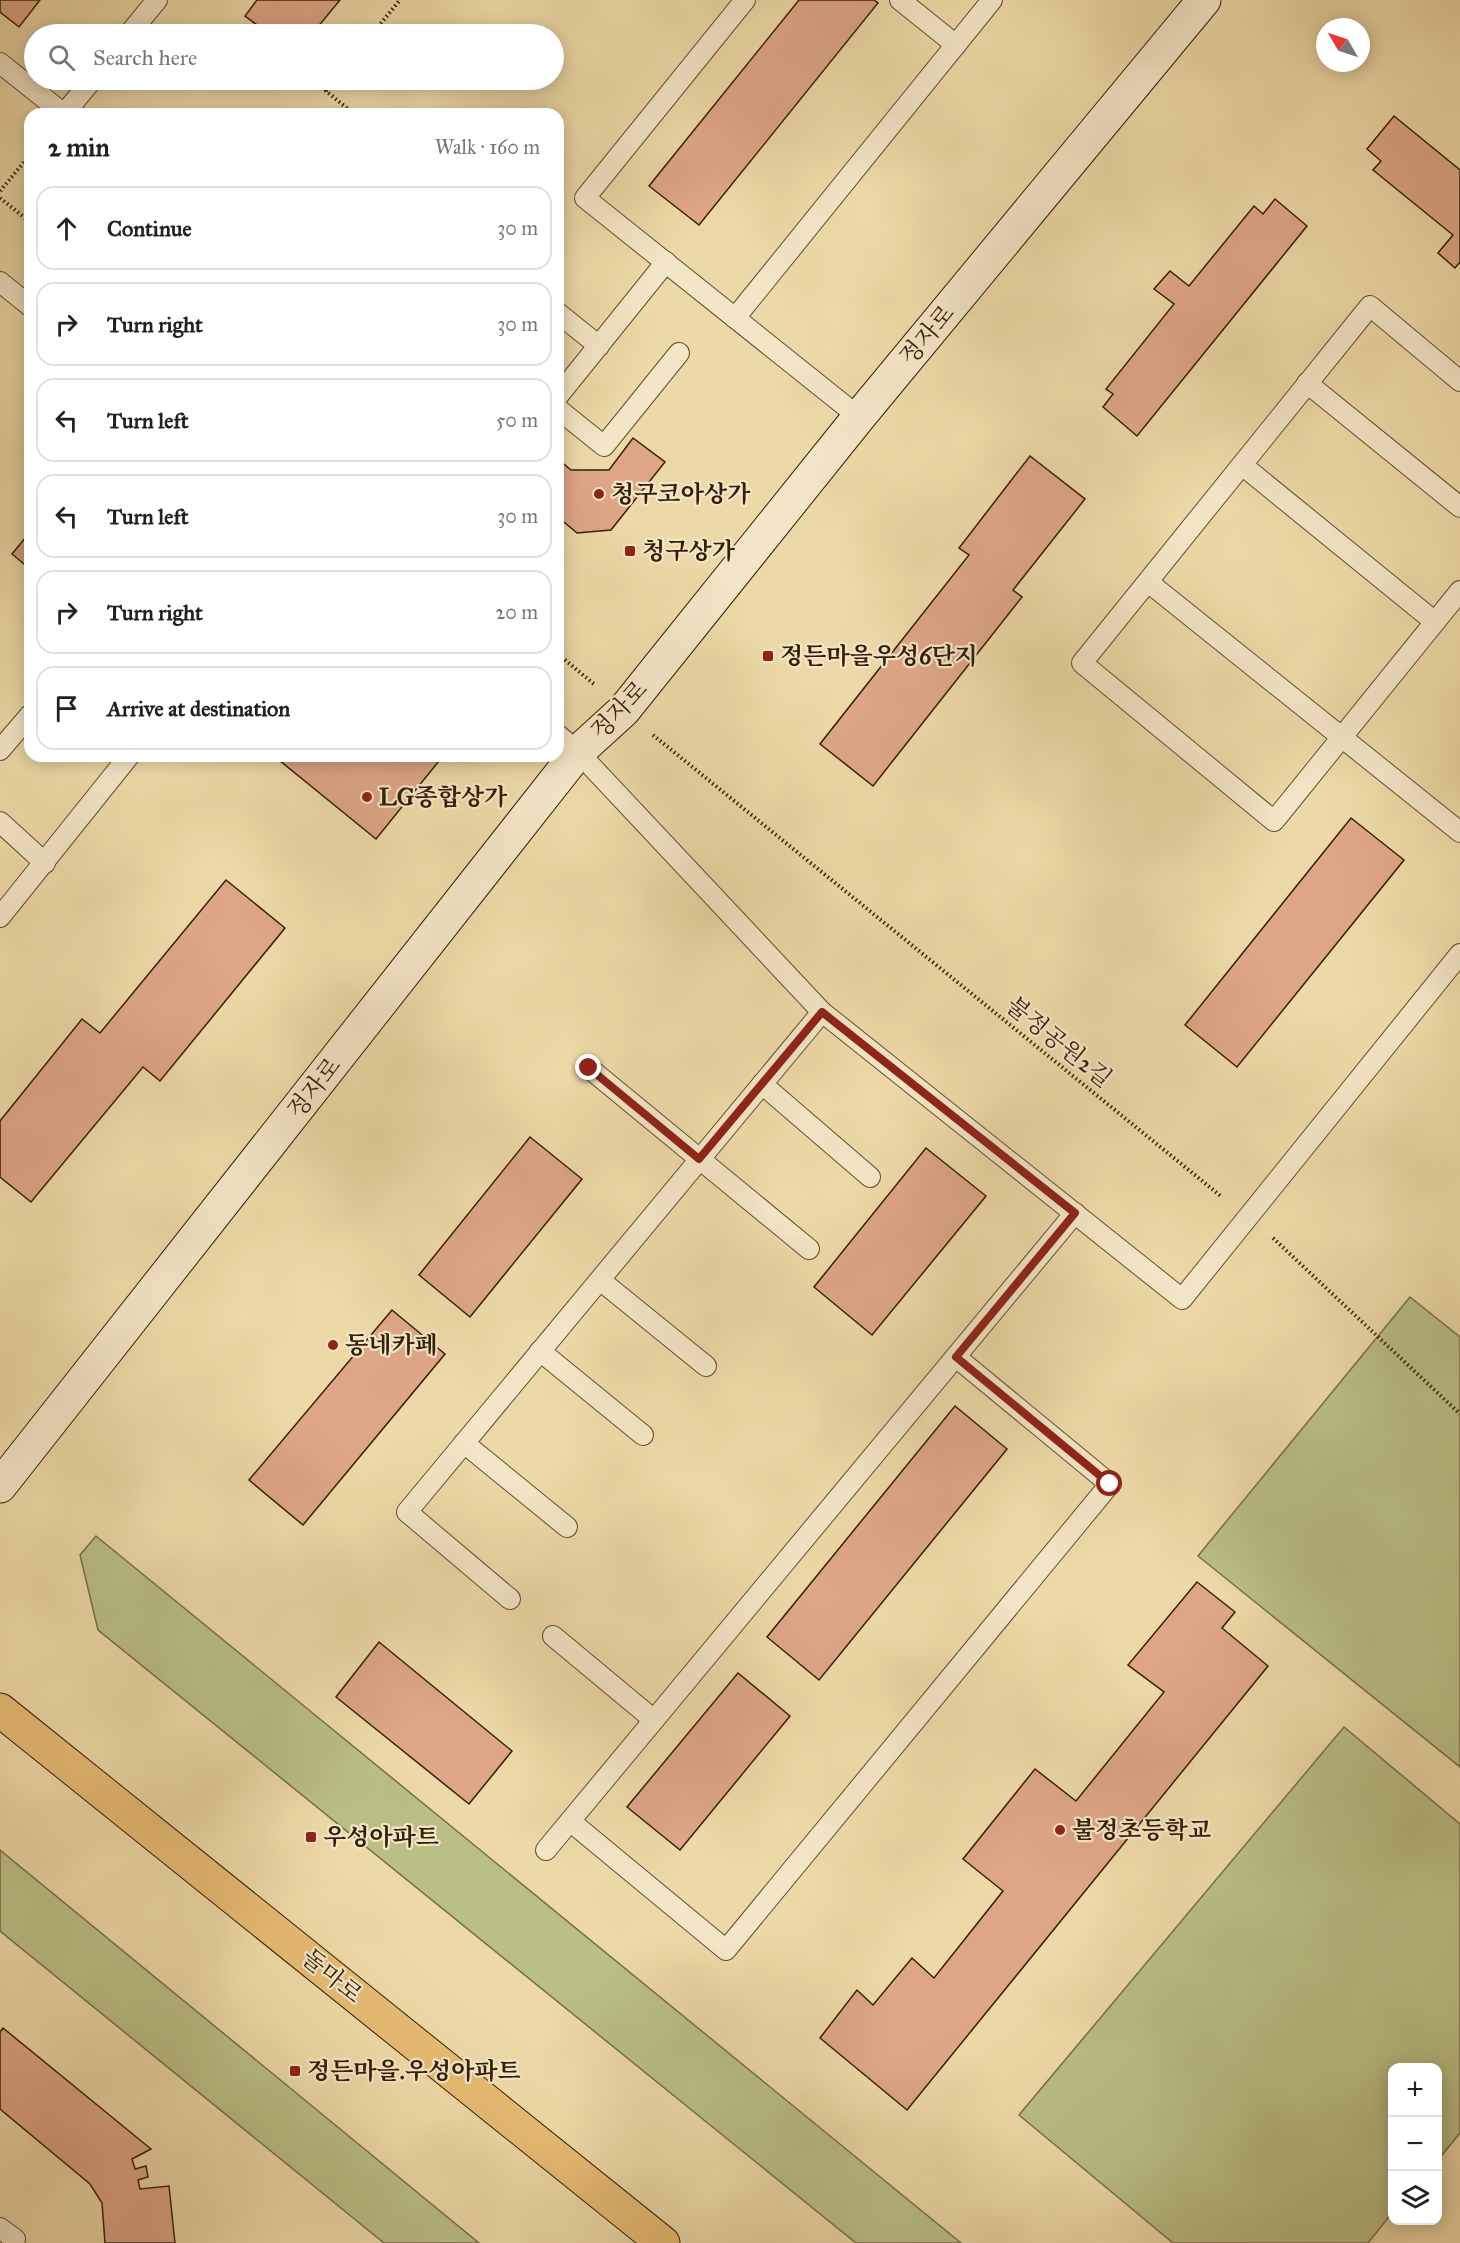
<!DOCTYPE html>
<meta charset="utf-8">
<style>
:root{--surface:#fff;--page:#f2f2f2;--text:#222;--muted:#767676;--line:#e0e0e0}
body{margin:0;font-family:"IM FELL Great Primer","Noto Serif KR",serif;background:var(--page);color:var(--text)}
.controls{position:absolute;right:18px;bottom:18px;display:grid;overflow:hidden;border-radius:12px;box-shadow:0 3px 15px #0003}
.controls button{width:54px;height:54px;display:grid;place-items:center;padding:0;border:0;border-bottom:2px solid var(--line);background:var(--surface);color:var(--text);font:30px sans-serif}
.compass{position:absolute;left:1316px;top:18px;width:54px;height:54px;border-radius:50%;background:var(--surface);box-shadow:0 3px 15px #0003;rotate:309deg}
.stop{position:absolute;width:18px;height:18px;margin:-14px;border:4px solid #8f2418;border-radius:50%;background:#fff}
.stop.end{background:#8f2418;border-color:#fff;box-shadow:0 2px 6px #0008}
.list{margin:0;padding:0;list-style:none}
h2{display:flex;justify-content:space-between;align-items:center;height:78px;margin:0;padding:0 24px;font-size:26px}
h2 small{font-size:20px;font-weight:400;color:var(--muted)}
.list li{display:grid;grid-template-columns:39px 1fr auto;gap:18px;align-items:center;box-sizing:border-box;height:84px;margin:0 12px 12px;padding:0 12px;border:2px solid var(--line);border-radius:18px}
.list b{display:block;font-size:22px;white-space:nowrap}
.list em{font-size:20px;font-style:normal;color:var(--muted)}
.icon{flex:none;width:33px;height:33px;fill:none;stroke:currentColor;stroke-width:2;stroke-linecap:round;stroke-linejoin:round}
.map{position:relative;flex:none;width:1460px;height:2243px;overflow:hidden}
.search{position:absolute;background:var(--surface);box-shadow:0 3px 15px #0003;left:24px;top:24px;width:540px;height:66px;display:flex;align-items:center;gap:15px;box-sizing:border-box;padding:0 21px;border-radius:33px;color:var(--muted);font-size:22px}
.panel{position:absolute;background:var(--surface);box-shadow:0 3px 15px #0003;left:24px;top:108px;width:540px;height:654px;border-radius:18px}
.map>svg:first-child{display:block}
.green{fill:#babf86;stroke:#766f46;stroke-width:1.5}
.building{fill:#dea687;stroke:#331f07;stroke-width:1.5}
.lines{fill:none;stroke-linecap:round;stroke-linejoin:round}
.lane-casing{stroke:#624e2f;stroke-width:22}
.secondary-casing{stroke:#331f07;stroke-width:35}
.primary-casing{stroke:#331f07;stroke-width:35}
.path{stroke:#331f07;stroke-width:4;stroke-dasharray:1.5 3;stroke-linecap:butt}
.lane{stroke:#f3e6c6;stroke-width:20}
.secondary{stroke:#f3e6c6;stroke-width:33}
.primary{stroke:#e6bc74;stroke-width:33}
.route{stroke:#8f2418;stroke-width:8}
.poi-dot{fill:#8f2418;stroke:#f3e6c6;stroke-width:2}
.labels{text-anchor:middle;dominant-baseline:central;stroke-width:4.5;stroke-linejoin:round;paint-order:stroke}
.street-label{font-size:24px;fill:#331f07;stroke:#f3e6c6}
.poi-label{font-size:24px;font-weight:bold;fill:#331f07;stroke:#f3e6c6;text-anchor:start}
</style>
<div class="map">
<svg width="1460" height="2243" viewBox="0 0 1460 2243">
<rect width="100%" height="100%" fill="#edd9a7"/>
<filter id="stains"><feTurbulence type="fractalNoise" baseFrequency=".00333" numOctaves="4"/><feColorMatrix values="0 0 0 0 .2 0 0 0 0 .09 0 0 0 0 .02 0 0 0 .5 -.17"/></filter>
<radialGradient id="worn" r=".72"><stop offset=".6" stop-color="#630" stop-opacity="0"/><stop offset="1" stop-color="#630" stop-opacity=".3"/></radialGradient>
<g class="green">
<path d="M1410 1297 1460 1337V1767L1198 1556Z"/>
<path d="M96 1536 961 2243H856L98 1630 80 1555Z"/>
<path d="M1344 1727 1460 1824V2133L1438 2160V2068H1392V2213L1368 2243H1173L1019 2115Z"/>
<path d="M0 1850 479 2243H384L0 1931Z"/>
</g>
<g class="building">
<path d="M0 0H40L19 27 0 12Z"/>
<path d="M257 0H340L312 34H269L245 16Z"/>
<path d="M799 0H874L878 3 699 225 649 186Z"/>
<path d="M1394 116 1460 170V262L1455 268 1438 253 1453 235 1373 170 1381 161 1367 149Z"/>
<path d="M1275 199 1307 226 1137 436 1103 407 1113 394 1106 389 1174 304 1154 289 1170 271 1189 286 1254 206 1263 214Z"/>
<path d="M633 438 665 462 611 530 577 533 558 517V459L571 470H609Z"/>
<path d="M1030 456 1085 499 1013 590 1022 597 873 786 820 744 969 555 959 548Z"/>
<path d="M30 532V569L12 554Z"/>
<path d="M274 756H443L376 839Z"/>
<path d="M1351 818 1404 860 1237 1067 1185 1025Z"/>
<path d="M226 880 285 928 160 1081 143 1067 31 1202 0 1177V1121L82 1019 100 1033Z"/>
<path d="M530 1137 582 1179 470 1317 419 1275Z"/>
<path d="M926 1148 986 1196 872 1335 814 1287Z"/>
<path d="M392 1310 445 1354 303 1525 249 1480Z"/>
<path d="M955 1406 1007 1449 819 1680 767 1637Z"/>
<path d="M1197 1582 1235 1612 1222 1628 1268 1666 907 2110 820 2038 857 1990 873 2005 912 1958 934 1978 1003 1891 963 1859 1035 1769 1076 1801 1164 1692 1128 1665Z"/>
<path d="M379 1642 512 1751 469 1804 336 1697Z"/>
<path d="M738 1673 790 1716 680 1850 627 1807Z"/>
<path d="M3 2028 151 2149 132 2159 135 2169 146 2166 148 2177 138 2180 140 2189 169 2186 175 2243H105L102 2203 90 2184 0 2109V2032Z"/>
</g>
<g class="lines">
<g class="lane-casing">
<g id="lane">
<path d="M745 0 585 198 859 417"/>
<path d="M900 0 956 45"/>
<path d="M129 34 157 0"/>
<path d="M0 63 64 114"/>
<path d="M64 114 92 80"/>
<path d="M0 282 30 306"/>
<path d="M558 313 599 346"/>
<path d="M735 318 992 0"/>
<path d="M1460 381 1370 306 1082 663 1274 821 1460 591"/>
<path d="M1307 383 1460 507"/>
<path d="M558 396 666 262"/>
<path d="M558 409 604 446 679 353"/>
<path d="M1242 465 1435 622"/>
<path d="M1148 582 1460 832"/>
<path d="M558 735 578 752 822 1012 1182 1299 1460 954"/>
<path d="M0 750 30 715"/>
<path d="M0 822 45 863"/>
<path d="M0 917 129 756"/>
<path d="M589 1068 809 1249"/>
<path d="M762 1084 870 1177"/>
<path d="M600 1280 706 1366"/>
<path d="M540 1351 643 1435"/>
<path d="M464 1443 567 1527"/>
<path d="M510 1599 407 1512 822 1012"/>
<path d="M553 1636 654 1720"/>
<path d="M570 1821 726 1950 1110 1484 956 1357"/>
<path d="M546 1850 1075 1213"/>
<path d="M0 2228 15 2239 12 2243"/>
</g>
</g>
<g class="secondary-casing">
<path id="secondary" d="M0 1486 578 752 624 710 859 417 1204 0"/>
</g>
<g class="primary-casing">
<path id="primary" d="M0 1710 663 2243"/>
</g>
<g class="path">
<path d="M372 34 400 0"/>
<path d="M336 80 326 91 354 114"/>
<path d="M0 191 30 155"/>
<path d="M0 198 30 222"/>
<path d="M558 654 595 685"/>
<path d="M653 735 1222 1197"/>
<path d="M1273 1238 1460 1414"/>
</g>
<use href="#lane" class="lane"/>
<use href="#secondary" class="secondary"/>
<use href="#primary" class="primary"/>
</g>
<g class="lines">
<path class="route" d="M589 1068 699 1159 822 1012 1075 1213 956 1357 1110 1484"/>
</g>
<g class="poi-dot">
<circle cx="599" cy="494" r="6"/>
<rect x="624" y="545" width="12" height="12" rx="3"/>
<rect x="762" y="650" width="12" height="12" rx="3"/>
<circle cx="367" cy="797" r="6"/>
<circle cx="333" cy="1345" r="6"/>
<circle cx="1060" cy="1830" r="6"/>
<rect x="305" y="1831" width="12" height="12" rx="3"/>
<rect x="289" y="2065" width="12" height="12" rx="3"/>
</g>
<g class="labels">
<g class="street-label">
<text transform="translate(927 335) rotate(-50)">정자로</text>
<text transform="translate(619 710) rotate(-47)">정자로</text>
<text transform="translate(1059 1042) rotate(39)">불정공원2길</text>
<text transform="translate(314 1088) rotate(-52)">정자로</text>
<text transform="translate(332 1976) rotate(39)">돌마로</text>
</g>
<g class="poi-label">
<text x="611" y="494">청구코아상가</text>
<text x="642" y="551">청구상가</text>
<text x="780" y="656">정든마을우성6단지</text>
<text x="379" y="797">LG종합상가</text>
<text x="345" y="1345">동네카페</text>
<text x="1072" y="1830">불정초등학교</text>
<text x="323" y="1837">우성아파트</text>
<text x="307" y="2071">정든마을.우성아파트</text>
</g>
</g>
<rect width="100%" height="100%" filter="url(#stains)"/>
<rect width="100%" height="100%" fill="url(#worn)"/>
</svg>
<div class="controls">
<button>+</button>
<button>−</button>
<button><svg class="icon" aria-label="layers" viewBox="0 0 24 24"><path d="M12 4l9 5-9 5-9-5zM3 14l9 5 9-5"/></svg></button>
</div>
<svg class="compass" viewBox="-18 -18 36 36"><path d="M0-13l5 13h-10z" fill="#e53935"/><path d="M0 13l5-13h-10z" fill="#767676"/></svg>
<div class="stop" style="left:1110px;top:1484px"></div>
<div class="stop end" style="left:589px;top:1068px"></div>
<div class="search"><svg class="icon" aria-label="search" viewBox="0 0 24 24"><circle cx="10" cy="10" r="6"/><path d="M15 15l6 6"/></svg>Search here</div>
<section class="panel">
<h2>2 min<small>Walk · 160 m</small></h2>
<ul class="list">
<li><svg class="icon" aria-label="ahead" viewBox="0 0 24 24"><path d="M12 20V5M6 11l6-6 6 6"/></svg><div><b>Continue</b></div><em>30 m</em></li>
<li><svg class="icon" aria-label="right" viewBox="0 0 24 24"><path d="M7 20v-9h11M14 6l5 5-5 5"/></svg><div><b>Turn right</b></div><em>30 m</em></li>
<li><svg class="icon" aria-label="left" viewBox="0 0 24 24"><path d="M17 20v-9H6M10 6l-5 5 5 5"/></svg><div><b>Turn left</b></div><em>50 m</em></li>
<li><svg class="icon" aria-label="left" viewBox="0 0 24 24"><path d="M17 20v-9H6M10 6l-5 5 5 5"/></svg><div><b>Turn left</b></div><em>30 m</em></li>
<li><svg class="icon" aria-label="right" viewBox="0 0 24 24"><path d="M7 20v-9h11M14 6l5 5-5 5"/></svg><div><b>Turn right</b></div><em>20 m</em></li>
<li><svg class="icon" aria-label="arrive" viewBox="0 0 24 24"><path d="M6 21V4h12l-3 4 3 4H6"/></svg><div><b>Arrive at destination</b></div></li>
</ul>
</section>
</div>
